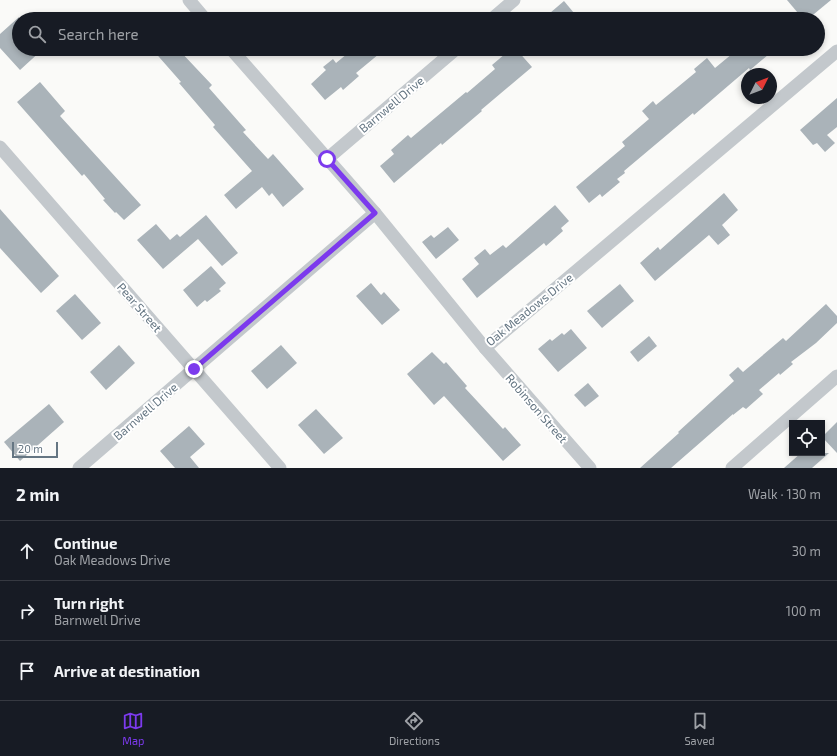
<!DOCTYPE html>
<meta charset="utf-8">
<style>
:root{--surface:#171b24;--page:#242831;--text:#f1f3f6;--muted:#9ea1a6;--line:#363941;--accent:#7c3aed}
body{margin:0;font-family:"Exo 2",sans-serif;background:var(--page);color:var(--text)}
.controls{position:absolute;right:12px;bottom:12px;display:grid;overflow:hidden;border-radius:0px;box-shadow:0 2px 6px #0003}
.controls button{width:36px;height:36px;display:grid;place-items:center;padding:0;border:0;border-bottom:1px solid var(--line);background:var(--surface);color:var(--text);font:20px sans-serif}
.compass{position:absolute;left:741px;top:68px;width:36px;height:36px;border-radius:50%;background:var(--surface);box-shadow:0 2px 6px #0003;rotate:48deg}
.scale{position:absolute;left:12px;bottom:10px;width:46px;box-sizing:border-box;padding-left:4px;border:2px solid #657683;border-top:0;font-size:11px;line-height:14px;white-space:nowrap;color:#657683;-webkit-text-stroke:3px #fff;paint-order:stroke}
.stop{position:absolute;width:12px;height:12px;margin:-9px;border:3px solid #7c3aed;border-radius:50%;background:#fff}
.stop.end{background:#7c3aed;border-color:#fff;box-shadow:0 1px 4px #0008}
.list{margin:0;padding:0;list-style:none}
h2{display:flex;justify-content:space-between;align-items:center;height:52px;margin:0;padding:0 16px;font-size:17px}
h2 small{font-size:13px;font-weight:400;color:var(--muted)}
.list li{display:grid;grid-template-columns:26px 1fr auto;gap:12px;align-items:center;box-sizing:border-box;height:60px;padding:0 16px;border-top:1px solid var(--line)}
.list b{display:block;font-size:15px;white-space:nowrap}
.list p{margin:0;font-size:13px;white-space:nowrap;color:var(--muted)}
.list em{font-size:13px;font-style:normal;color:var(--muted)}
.icon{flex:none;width:22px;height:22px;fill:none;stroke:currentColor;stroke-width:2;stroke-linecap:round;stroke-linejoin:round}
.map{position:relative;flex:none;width:837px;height:468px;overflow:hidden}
.search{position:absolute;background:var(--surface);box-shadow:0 2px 6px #0003;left:12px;right:12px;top:12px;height:44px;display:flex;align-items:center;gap:10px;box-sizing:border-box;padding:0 14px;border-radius:22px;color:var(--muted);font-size:15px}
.sheet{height:232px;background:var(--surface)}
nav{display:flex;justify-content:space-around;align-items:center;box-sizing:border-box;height:56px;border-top:1px solid var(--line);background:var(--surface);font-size:11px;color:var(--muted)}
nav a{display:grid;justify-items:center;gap:2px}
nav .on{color:var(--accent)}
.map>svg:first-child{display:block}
.building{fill:#aab3b9}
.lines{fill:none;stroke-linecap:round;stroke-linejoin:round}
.street{stroke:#c3c8cc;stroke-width:13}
.route{stroke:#7c3aed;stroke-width:5}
.labels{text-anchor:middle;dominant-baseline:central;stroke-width:4;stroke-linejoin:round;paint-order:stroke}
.street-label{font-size:12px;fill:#657683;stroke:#fff}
</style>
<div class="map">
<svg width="837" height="468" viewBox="0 0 837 468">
<rect width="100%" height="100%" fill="#fafaf8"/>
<g class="building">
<path d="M787 0H831L808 19H803Z"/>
<path d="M564 1 579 19H543Z"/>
<path d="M19 17V49H43L20 70 0 48V34Z"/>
<path d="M152 49H178L212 85 209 88 246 130 243 132 268 159 273 154 304 189 283 207 272 193 269 196 262 187 236 209 224 195 252 171 213 127 215 125 179 83 181 82Z"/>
<path d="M353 49H385L356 73 359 76 343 90 341 87 325 100 311 84 326 70 323 67 333 59 336 63Z"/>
<path d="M511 49H516L532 67 481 110 482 111 442 145 441 143 394 183 380 166 394 154 391 150 408 135 411 138 466 92 467 93 495 69 492 65Z"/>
<path d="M738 49H775L750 70 749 68 694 115 693 113 624 171 625 173 617 179 620 182 602 197 600 194 589 203 576 187 625 146 622 142 649 119 642 111 653 101 656 105 696 72 694 69 707 58 715 68Z"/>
<path d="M40 82 65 111 60 116 141 205 124 220 116 212 115 213 103 200 105 199 84 174 82 176 17 102Z"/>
<path d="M837 98V127L827 135 835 143 825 152 817 143 813 145 800 130Z"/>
<path d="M724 193 738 210 722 225 730 235 718 245 709 235 655 281 640 263 658 247 660 250Z"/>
<path d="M555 205 569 221 561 228 563 231 546 246 544 243 477 298 462 279 479 264 474 258 485 249 490 255 503 245 506 248Z"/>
<path d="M0 209 59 276 41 293 0 248Z"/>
<path d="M206 215 238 253 222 266 198 239 163 269 137 240 156 224 170 240 177 234 180 237Z"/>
<path d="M448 227 459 240 436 259 422 242 431 235 434 238Z"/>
<path d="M211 266 226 283 219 289 221 291 207 302 205 300 197 307 183 290Z"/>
<path d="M371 283 381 295 384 292 400 310 382 325 356 296Z"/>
<path d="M620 284 634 301 602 328 587 311Z"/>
<path d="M75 294 101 323 82 340 56 311Z"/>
<path d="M826 304 837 316V323L816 343 791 362 793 364 780 375 779 373 759 390 763 394 746 409 743 407 733 415V414L671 468H640L679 433 678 432 734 381 729 375 738 367 743 372 783 338 786 341Z"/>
<path d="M571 329 587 348 558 372 538 349 550 339 552 341 562 333 564 335Z"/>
<path d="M649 336 657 346 638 362 630 352Z"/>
<path d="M119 345 135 363 106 390 90 372Z"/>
<path d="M281 345 297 363 267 389 251 371Z"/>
<path d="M432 352 444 364 446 362 467 386 465 388 503 429 505 427 521 445 503 461 444 396 434 405 407 374Z"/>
<path d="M588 383 599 396 585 407 574 395Z"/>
<path d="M49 404 64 422 20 461 4 442Z"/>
<path d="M316 409 343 438 324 454 298 425Z"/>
<path d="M837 422V453L822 437Z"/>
<path d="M189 426 205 444 190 457 199 468H175L160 451Z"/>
<path d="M801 453H829L812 468H784Z"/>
</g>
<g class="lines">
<g class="street">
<path d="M189 0 205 19"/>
<path d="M492 19 514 0"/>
<path d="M231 49 375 213 485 348 837 51"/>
<path d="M0 147 280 468"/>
<path d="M327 159 456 49"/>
<path d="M485 348 590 468"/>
<path d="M79 468 375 213"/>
<path d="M732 468 837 376"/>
</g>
</g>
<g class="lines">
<path class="route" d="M194 369 375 213 327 159"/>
</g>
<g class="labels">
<g class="street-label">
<text transform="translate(391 104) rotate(-40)">Barnwell Drive</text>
<text transform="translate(140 307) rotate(49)">Pear Street</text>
<text transform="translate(529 309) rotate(-39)">Oak Meadows Drive</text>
<text transform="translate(537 408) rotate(49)">Robinson Street</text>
<text transform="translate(145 411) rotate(-41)">Barnwell Drive</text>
</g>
</g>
</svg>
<div class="controls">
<button><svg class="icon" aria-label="locate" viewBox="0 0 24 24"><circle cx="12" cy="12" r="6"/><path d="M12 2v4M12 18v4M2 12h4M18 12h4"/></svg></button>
</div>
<svg class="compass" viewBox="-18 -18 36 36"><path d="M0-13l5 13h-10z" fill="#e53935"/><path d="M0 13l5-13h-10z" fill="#9ea1a6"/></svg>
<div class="scale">20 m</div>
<div class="stop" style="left:327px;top:159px"></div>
<div class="stop end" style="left:194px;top:369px"></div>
<div class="search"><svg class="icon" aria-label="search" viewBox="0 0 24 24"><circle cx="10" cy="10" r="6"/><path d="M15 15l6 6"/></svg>Search here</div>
</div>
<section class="sheet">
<h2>2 min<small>Walk · 130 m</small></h2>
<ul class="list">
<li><svg class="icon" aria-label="ahead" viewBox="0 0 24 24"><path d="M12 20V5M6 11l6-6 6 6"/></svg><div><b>Continue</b><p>Oak Meadows Drive</p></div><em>30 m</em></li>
<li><svg class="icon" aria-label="right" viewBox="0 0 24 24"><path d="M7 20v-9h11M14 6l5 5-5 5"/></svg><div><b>Turn right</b><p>Barnwell Drive</p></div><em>100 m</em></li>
<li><svg class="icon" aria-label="arrive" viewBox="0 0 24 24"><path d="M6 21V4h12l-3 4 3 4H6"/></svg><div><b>Arrive at destination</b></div></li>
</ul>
</section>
<nav>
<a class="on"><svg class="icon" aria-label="map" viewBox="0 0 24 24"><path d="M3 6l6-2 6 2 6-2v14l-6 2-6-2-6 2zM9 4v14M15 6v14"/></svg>Map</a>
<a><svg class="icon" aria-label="directions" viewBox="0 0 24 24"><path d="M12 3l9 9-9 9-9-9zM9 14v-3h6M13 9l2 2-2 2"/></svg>Directions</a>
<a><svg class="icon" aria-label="saved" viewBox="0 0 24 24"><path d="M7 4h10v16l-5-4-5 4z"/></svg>Saved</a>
</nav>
